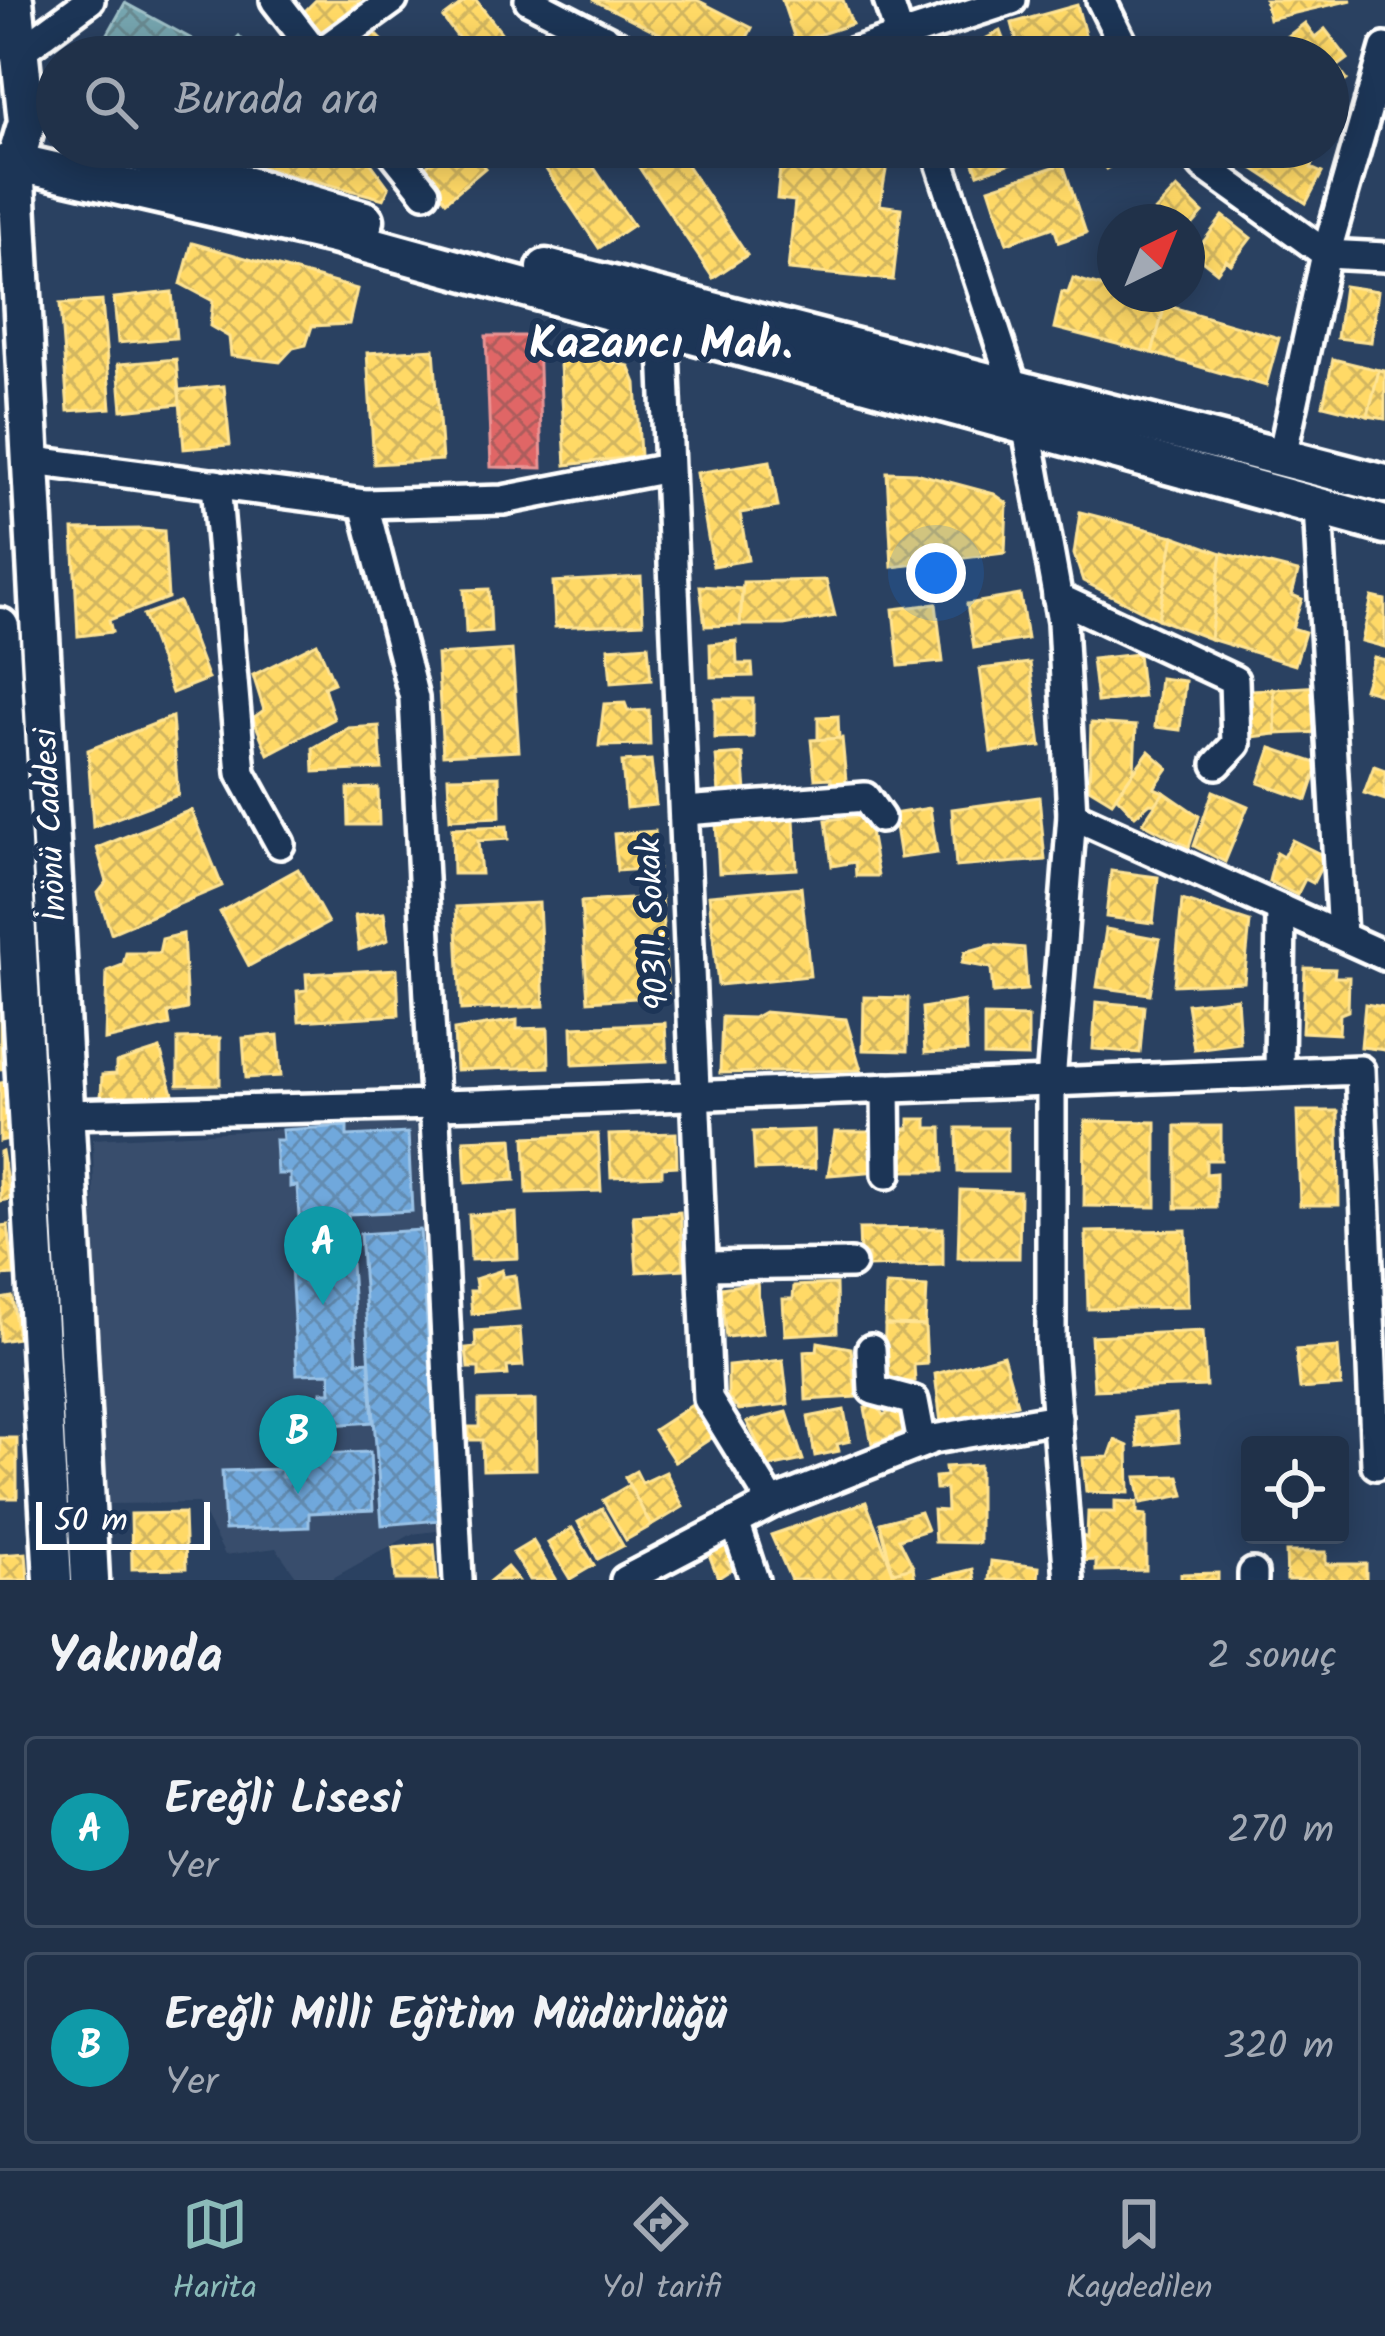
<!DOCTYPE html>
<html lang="tr">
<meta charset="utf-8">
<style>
:root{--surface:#203149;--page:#283950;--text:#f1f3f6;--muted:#a2a9b4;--line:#3d4c61;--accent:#8bbbb9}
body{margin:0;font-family:Kalam,sans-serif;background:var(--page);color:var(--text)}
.controls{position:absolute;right:36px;bottom:36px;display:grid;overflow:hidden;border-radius:12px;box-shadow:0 6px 30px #0003}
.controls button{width:108px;height:108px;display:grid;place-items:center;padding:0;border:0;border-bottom:3px solid var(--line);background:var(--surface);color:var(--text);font:60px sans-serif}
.compass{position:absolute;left:1097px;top:204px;width:108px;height:108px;border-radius:50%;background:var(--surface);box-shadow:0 6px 30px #0003;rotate:43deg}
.scale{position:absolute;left:36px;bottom:30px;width:174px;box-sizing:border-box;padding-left:12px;border:6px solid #fff;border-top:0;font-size:33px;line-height:42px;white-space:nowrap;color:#fff;-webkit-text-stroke:9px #1d3557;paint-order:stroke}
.you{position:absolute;left:936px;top:573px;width:42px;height:42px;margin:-30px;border:9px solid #fff;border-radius:50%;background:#1a73e8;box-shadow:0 0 0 18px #1a73e833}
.badge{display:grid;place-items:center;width:78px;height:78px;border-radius:50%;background:var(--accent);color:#fff;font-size:39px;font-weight:700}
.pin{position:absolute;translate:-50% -99px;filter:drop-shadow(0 3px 6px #0008)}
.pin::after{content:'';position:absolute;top:63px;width:42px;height:36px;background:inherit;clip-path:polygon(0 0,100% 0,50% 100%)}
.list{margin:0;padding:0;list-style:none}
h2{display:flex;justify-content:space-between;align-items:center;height:156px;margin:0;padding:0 48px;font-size:51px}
h2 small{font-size:39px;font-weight:400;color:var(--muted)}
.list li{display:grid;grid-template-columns:78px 1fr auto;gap:36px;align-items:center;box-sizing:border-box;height:192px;margin:0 24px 24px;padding:0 24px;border:3px solid var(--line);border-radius:12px}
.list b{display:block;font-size:45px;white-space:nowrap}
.list p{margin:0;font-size:39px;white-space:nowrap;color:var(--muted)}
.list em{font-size:39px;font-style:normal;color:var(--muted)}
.icon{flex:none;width:66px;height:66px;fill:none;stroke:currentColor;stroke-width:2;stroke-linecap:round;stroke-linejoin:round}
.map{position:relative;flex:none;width:1385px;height:1580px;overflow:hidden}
.search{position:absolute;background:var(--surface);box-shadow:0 6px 30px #0003;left:36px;right:36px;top:36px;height:132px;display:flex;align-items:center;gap:30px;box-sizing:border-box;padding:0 42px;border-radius:66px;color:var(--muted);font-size:45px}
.sheet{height:588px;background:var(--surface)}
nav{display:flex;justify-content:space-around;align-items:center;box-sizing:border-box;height:168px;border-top:3px solid var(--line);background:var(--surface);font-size:33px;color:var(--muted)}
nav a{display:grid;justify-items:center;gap:6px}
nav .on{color:var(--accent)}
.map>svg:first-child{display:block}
.built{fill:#394e6c}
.homes{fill:url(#homes-cross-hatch);stroke:#ffe494;stroke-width:3}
.shops{fill:url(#shops-cross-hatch);stroke:#e99494;stroke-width:3}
.schools{fill:url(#schools-cross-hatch);stroke:#9ac2e6;stroke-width:3}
.public{fill:url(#public-cross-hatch);stroke:#9fc0c7;stroke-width:3}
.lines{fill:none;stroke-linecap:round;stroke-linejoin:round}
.minor-casing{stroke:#fff;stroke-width:36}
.major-casing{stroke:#fff;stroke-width:45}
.minor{stroke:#1d3557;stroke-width:27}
.major{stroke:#1d3557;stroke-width:36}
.labels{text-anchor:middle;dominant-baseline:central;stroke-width:12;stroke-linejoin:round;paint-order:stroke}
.street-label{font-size:33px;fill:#fff;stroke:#1d3557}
.district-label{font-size:45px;font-weight:bold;fill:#fff;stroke:#1d3557}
</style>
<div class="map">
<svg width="1385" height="1580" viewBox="0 0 1385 1580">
<defs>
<pattern id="homes-cross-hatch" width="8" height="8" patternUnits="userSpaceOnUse" patternTransform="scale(3)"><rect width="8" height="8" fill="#ffd966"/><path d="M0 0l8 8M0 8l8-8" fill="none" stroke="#d2b660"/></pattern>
<pattern id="shops-cross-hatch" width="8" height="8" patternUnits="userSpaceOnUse" patternTransform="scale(3)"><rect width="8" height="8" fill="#e06666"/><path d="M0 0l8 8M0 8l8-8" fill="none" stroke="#ac5d5d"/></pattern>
<pattern id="schools-cross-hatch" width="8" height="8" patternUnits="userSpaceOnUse" patternTransform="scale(3)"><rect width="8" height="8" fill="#6fa8dc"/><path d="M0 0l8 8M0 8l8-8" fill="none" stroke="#648cb1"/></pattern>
<pattern id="public-cross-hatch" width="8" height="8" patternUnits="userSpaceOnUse" patternTransform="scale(3)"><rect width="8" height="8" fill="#76a5af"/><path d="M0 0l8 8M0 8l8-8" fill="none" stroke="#698a91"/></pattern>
</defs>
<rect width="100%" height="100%" fill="#2a4161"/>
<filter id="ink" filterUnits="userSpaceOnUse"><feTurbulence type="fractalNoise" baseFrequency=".00833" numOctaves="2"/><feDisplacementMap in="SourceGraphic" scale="24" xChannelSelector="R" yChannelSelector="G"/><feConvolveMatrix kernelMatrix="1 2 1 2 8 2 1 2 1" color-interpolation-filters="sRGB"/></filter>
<g filter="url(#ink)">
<path class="built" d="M416 1122 444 1530 412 1534 329 1580H299L276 1548 225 1555 198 1503 99 1504 93 1139Z"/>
<g class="homes">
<path d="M316 0H360L324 34 303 13Z"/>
<path d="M467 0H476L520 57H473L443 18Z"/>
<path d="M593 0H697L752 28 737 57H707Z"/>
<path d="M782 0H843L852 24 796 42Z"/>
<path d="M1265 0H1352L1269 19Z"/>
<path d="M1077 5 1091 57H1021L1012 23Z"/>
<path d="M1305 23 1315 37 1325 29 1348 59 1337 67 1347 80 1328 94V57H1282L1274 47Z"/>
<path d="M370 28 396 54 344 57 343 56Z"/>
<path d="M1000 31 1010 57H936L934 53 953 46 956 54Z"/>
<path d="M359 147 389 188 384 199 225 157 224 148Z"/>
<path d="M449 147H468L485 168 446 201 421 170Z"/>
<path d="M531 147H580L633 225 599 248Z"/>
<path d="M675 147 747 255 713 278 626 148Z"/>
<path d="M782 147H890L880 205 901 208 893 280 788 270 795 201 777 199Z"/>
<path d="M968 147H1049L1050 150 978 174Z"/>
<path d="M1093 147H1144L1106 169Z"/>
<path d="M1237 147H1321L1311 168 1322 173 1306 203 1234 156Z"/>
<path d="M1063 164 1086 233 1059 242 1054 227 1007 243 989 188Z"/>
<path d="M1177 188 1203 213 1187 231V222H1145Z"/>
<path d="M1223 216 1251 238 1231 264 1226 260 1217 272 1194 254Z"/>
<path d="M192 243 357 289 349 324 312 326 306 345 293 348 280 362 231 356 229 337 210 326 213 301 181 284Z"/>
<path d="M1073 278 1165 305 1152 353 1054 328 1062 292 1068 293Z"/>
<path d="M1344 286 1378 291 1371 342 1337 338Z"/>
<path d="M172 292 176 338 118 343 114 298Z"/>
<path d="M102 301 111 408 68 411 60 304Z"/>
<path d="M1165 305 1279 338 1266 386 1152 353Z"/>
<path d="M559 348 629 366 636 383 640 456 566 465Z"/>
<path d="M434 349 442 460 374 464 367 353Z"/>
<path d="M176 359 180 404 122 410 118 364Z"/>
<path d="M1333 359 1379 370 1368 416 1323 405Z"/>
<path d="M1379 370 1385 371V419L1368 416Z"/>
<path d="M224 386 230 445 184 449 179 390Z"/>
<path d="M770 461 778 507 740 513 748 560 713 566 697 473Z"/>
<path d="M887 472 916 473 994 494 1007 503 1005 553 892 567Z"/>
<path d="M1080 512 1174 536 1158 619 1083 581 1074 554Z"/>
<path d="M141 529 164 531 168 598 109 620 112 632 78 636 73 530Z"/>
<path d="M1174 536 1222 553 1210 639 1158 619Z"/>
<path d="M1222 553 1298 572 1292 595 1302 599 1292 628 1305 632 1295 665 1210 639Z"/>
<path d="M641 577 643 623 555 627 553 582Z"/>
<path d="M826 580 835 616 784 625H740L743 582Z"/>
<path d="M700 586 742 589 740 625 705 626Z"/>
<path d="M489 589 491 631 466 633 464 590Z"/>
<path d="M1020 595 1027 639 974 648 967 604Z"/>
<path d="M1372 597 1385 600V647L1362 641Z"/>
<path d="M179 602 208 679 172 693 143 615Z"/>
<path d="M936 604 943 662 899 666 893 609Z"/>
<path d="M736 641 737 664H752L753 676 711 677 710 644Z"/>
<path d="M317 643 334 683 324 687 334 719 268 754 253 718 264 710 253 675Z"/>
<path d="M648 645 651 680 611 683 608 648Z"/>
<path d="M512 650 519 751 443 755 437 655Z"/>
<path d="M1138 654 1143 697 1097 702 1092 659Z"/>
<path d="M1374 657 1385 660V695L1364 689Z"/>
<path d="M1030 663 1041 746 991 752 980 669Z"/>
<path d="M1160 678 1185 681 1180 730 1155 727Z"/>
<path d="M1320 686 1323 732 1276 734 1273 689Z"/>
<path d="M1273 689 1276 734 1252 737 1250 690Z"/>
<path d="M715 699H753V737L715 738Z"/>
<path d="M625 703 628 711 649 710 650 745 599 746 604 704Z"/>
<path d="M838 716 839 739 818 740V717Z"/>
<path d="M172 717 178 795 93 827 88 750Z"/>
<path d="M1091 723 1136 726 1134 771 1112 802 1089 788Z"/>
<path d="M379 726 382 769 314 772 313 748 348 728Z"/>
<path d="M842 738 847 791 832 792 831 778 815 779 811 740Z"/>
<path d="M1271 748 1319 764 1307 800 1259 783Z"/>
<path d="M1149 751 1168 768 1154 788 1164 792 1158 804 1150 803 1135 816 1116 796Z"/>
<path d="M743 754 746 791 719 793 716 756Z"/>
<path d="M651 760 656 805 626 808 622 762Z"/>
<path d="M1374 766 1385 770V800L1364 793Z"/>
<path d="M499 776 500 817 450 819 448 777Z"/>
<path d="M378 788 379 825H349L348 789Z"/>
<path d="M1213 791 1248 806 1225 862 1194 846Z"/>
<path d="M1164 792 1199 816 1189 847 1143 823Z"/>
<path d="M1039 797 1045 860 956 867 952 809Z"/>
<path d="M930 808 937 853 900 858 893 814Z"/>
<path d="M191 810 222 886 111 933 98 893 107 882 97 848Z"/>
<path d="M867 815 878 876H856L855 862 832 866 826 820Z"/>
<path d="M794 819 797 869 719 873 716 824Z"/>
<path d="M507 826 508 839 478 841 481 874H453L452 828Z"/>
<path d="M655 831 658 868 617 871 614 834Z"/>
<path d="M1292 840 1326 857 1313 883 1305 879 1297 895 1269 881 1276 853 1283 857Z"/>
<path d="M298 869 328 923 249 966 220 912Z"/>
<path d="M1111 871 1158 877 1153 923 1106 917Z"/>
<path d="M801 887 810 976 718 985 709 895Z"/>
<path d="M661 897 668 996 588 1001 581 902Z"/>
<path d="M1182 900 1250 922 1244 982 1174 985Z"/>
<path d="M539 903 544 1006 461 1010 456 907Z"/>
<path d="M384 913 388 940 359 950 355 916Z"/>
<path d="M1106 929 1160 939 1150 994 1097 987Z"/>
<path d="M183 934 187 1009 168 1013 170 1025 105 1040 107 971 123 965 126 953H159L162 939Z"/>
<path d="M991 945 1024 948 1027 990 993 993 991 968 962 963 965 952Z"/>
<path d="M1305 968 1335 969 1334 977H1349L1348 1011 1340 1014 1339 1034 1302 1032Z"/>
<path d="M397 969 399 1015 299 1021 297 991 307 990 306 974Z"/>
<path d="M864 997 908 998 907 1051 863 1050Z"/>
<path d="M1237 998 1240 1043 1194 1049 1187 1004Z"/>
<path d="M964 1001 967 1051 925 1053 922 1008Z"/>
<path d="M1096 1002 1144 1006 1140 1053 1093 1049Z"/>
<path d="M0 1003 6 1068 0 1069Z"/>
<path d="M1365 1004 1385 1007V1050L1361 1047Z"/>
<path d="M764 1012 846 1019 861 1070 720 1073 722 1017 753 1018Z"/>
<path d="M984 1016 1028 1017V1057L984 1056Z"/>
<path d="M517 1020V1029L548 1028 549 1067 456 1070 454 1030Z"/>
<path d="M665 1023 667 1061 573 1065 572 1027Z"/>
<path d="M278 1035 281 1076 246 1078 243 1038Z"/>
<path d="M220 1038V1084L178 1085V1039Z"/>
<path d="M160 1049 174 1097 101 1098 102 1075 116 1074V1063Z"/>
<path d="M7 1082 12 1138 0 1141V1083Z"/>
<path d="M1297 1111H1338L1339 1205H1300Z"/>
<path d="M909 1119H927V1128H942L943 1171H901L900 1129H909Z"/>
<path d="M1085 1121 1156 1122V1207L1084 1206Z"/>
<path d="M1176 1126H1221V1160H1206V1174L1216 1173V1208H1176Z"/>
<path d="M957 1128H1007V1172H958Z"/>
<path d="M814 1130 815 1168 755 1170 753 1132Z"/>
<path d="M835 1132H879L878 1171 828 1175Z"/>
<path d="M676 1133 677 1166 662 1167V1175L611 1177 609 1135Z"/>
<path d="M598 1134 601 1191 527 1193 525 1137Z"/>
<path d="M512 1138 515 1180 466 1183 464 1140Z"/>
<path d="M2 1151 10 1199 0 1201V1152Z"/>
<path d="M960 1190 1020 1192 1019 1258H958Z"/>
<path d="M680 1212 684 1269 637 1272 633 1215Z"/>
<path d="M516 1213 518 1258 471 1260 469 1215Z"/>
<path d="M8 1225 14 1275 0 1276V1226Z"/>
<path d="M943 1228V1265L868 1267V1255H860L859 1229Z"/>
<path d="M1186 1230 1188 1307 1088 1309 1086 1232Z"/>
<path d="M502 1270V1277L515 1275 519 1309 472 1314 470 1291H477L475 1279Z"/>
<path d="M757 1283 763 1333 726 1337 720 1288Z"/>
<path d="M836 1284 837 1332 785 1335 783 1299H793L794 1286Z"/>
<path d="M886 1285 927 1287 925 1326 885 1325Z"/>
<path d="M12 1297 18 1338 0 1341V1299Z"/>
<path d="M885 1325 925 1326 927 1364 914 1365 915 1381 884 1383Z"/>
<path d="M520 1328 523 1366 507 1367 508 1375 479 1377V1368H468L466 1348 476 1347 475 1331Z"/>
<path d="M1203 1331 1206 1386 1094 1390 1091 1336Z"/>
<path d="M818 1342 851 1348 856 1397 806 1400 804 1352 817 1351Z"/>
<path d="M1338 1347 1341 1386 1300 1389 1296 1350Z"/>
<path d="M1003 1355 1017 1404 941 1423 935 1374Z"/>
<path d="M783 1360 788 1404 739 1410 728 1398V1366Z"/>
<path d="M535 1400 536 1469 483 1470 482 1440H469V1427H479V1401Z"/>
<path d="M876 1404 883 1415 898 1408 906 1431 872 1444 865 1408Z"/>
<path d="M692 1405 713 1437 675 1462 654 1430Z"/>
<path d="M844 1410 850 1441 837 1444 839 1451 815 1456 808 1417Z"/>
<path d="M787 1412 803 1460 769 1467 747 1422Z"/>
<path d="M1176 1414 1179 1442 1138 1446 1135 1418Z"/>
<rect x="0" y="1438" width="17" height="60"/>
<path d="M1115 1440 1128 1446 1129 1493 1086 1492 1083 1458 1109 1457Z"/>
<path d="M979 1465V1543L935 1542 933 1510 947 1511 946 1489H936L935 1477 946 1476 945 1467Z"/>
<path d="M636 1471 642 1483 666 1472 683 1507 651 1526 625 1477Z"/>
<path d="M1179 1476 1184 1495 1141 1503 1136 1477Z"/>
<path d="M629 1485 651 1526 626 1540 603 1500Z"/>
<path d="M1115 1501 1137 1502V1514L1146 1515V1570L1096 1571V1560L1080 1561V1535L1087 1538 1088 1512H1115Z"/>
<path d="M866 1502 893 1572 913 1567 915 1580H791L771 1535Z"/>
<path d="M602 1509 623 1546 598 1559 578 1522Z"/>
<path d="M920 1512 927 1530 899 1539 913 1567 893 1572 880 1523Z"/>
<path d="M184 1513 186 1568 132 1569 131 1514Z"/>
<path d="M572 1528 594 1565 570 1579 548 1543Z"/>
<path d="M533 1541 556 1579 554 1580H530L513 1553Z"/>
<path d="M434 1544 437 1580H396L393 1548Z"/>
<path d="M732 1544 736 1557 727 1562 732 1569 718 1578 708 1552Z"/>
<path d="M1286 1552H1326V1564H1366V1580H1287Z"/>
<path d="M26 1553 28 1580H0V1555Z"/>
<path d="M991 1561 1039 1567 1038 1580H989Z"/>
<path d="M507 1567 518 1580H491Z"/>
<path d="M973 1569 975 1580H929Z"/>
<path d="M1218 1573V1580H1181V1574Z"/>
</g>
<path class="shops" d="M486 336H538L542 468 491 467Z"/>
<g class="schools">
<path d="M347 1126V1136L408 1133 412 1211 348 1214 357 1362 369 1361 373 1422 331 1425 330 1413 322 1414 321 1392H331L330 1373 297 1374 290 1248 301 1247 297 1186 290 1187V1174H277L275 1140H283L282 1130Z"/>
<path d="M420 1230 442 1520 382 1525 360 1234Z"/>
<path d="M370 1452 373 1510 309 1513V1527L225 1530 222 1471 282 1469V1477H291L290 1455Z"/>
</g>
<g class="public">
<path d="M125 3 192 39 182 57H95Z"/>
<path d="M239 36 258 57H219Z"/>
</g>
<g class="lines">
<g class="minor-casing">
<g id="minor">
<path d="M275 0 319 57"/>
<path d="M529 0 640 57"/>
<path d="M888 0 907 57"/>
<path d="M1101 0 1129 57"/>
<path d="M21 51 90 0"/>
<path d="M317 55 393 0"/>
<path d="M838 57 1012 0"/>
<path d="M389 147 425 192"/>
<path d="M935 147 1026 424 1062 622 1072 815 1051 1082V1346L1069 1580"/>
<path d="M1188 147 1204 166 1326 254 1385 257"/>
<path d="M663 325 708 1399 772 1503"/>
<path d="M1282 456 1326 254 1385 48"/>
<path d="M34 461 364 504 503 500 668 468"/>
<path d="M216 484 241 773 280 844"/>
<path d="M364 504 414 698 458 1580"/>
<path d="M1318 506 1342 936"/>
<path d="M1057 597 1234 680 1236 744 1217 764"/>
<path d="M685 811 865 797 880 818"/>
<path d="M1072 815 1385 956"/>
<path d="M1279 1073 1281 909"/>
<path d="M886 1088 887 1174"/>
<path d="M66 1114 477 1104 1360 1070 1376 1465"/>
<path d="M704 1266 851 1264"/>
<path d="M871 1349 873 1390 914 1401 922 1443"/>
<path d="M735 1522 754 1580"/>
<path d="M1253 1573V1580"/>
<path d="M625 1580 772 1503 933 1439 1057 1418"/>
</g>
</g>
<g class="major-casing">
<g id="major">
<path d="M14 0 27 122 15 162 90 1580"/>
<path d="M116 147 365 220"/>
<path d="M0 165 15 162 333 235 1385 525"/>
<path d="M546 268 1385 484"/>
<path d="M0 627 53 1580"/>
</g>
</g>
<use href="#minor" class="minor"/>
<use href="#major" class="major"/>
</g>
</g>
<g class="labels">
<g class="street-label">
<text transform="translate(52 825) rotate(-93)">İnönü Caddesi</text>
<text transform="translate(655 924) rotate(-93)">90311. Sokak</text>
</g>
<g class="district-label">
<text x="661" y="346">Kazancı Mah.</text>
</g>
</g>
</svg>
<div class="controls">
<button><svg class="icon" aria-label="locate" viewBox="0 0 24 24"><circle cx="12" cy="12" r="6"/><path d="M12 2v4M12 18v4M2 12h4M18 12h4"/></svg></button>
</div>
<svg class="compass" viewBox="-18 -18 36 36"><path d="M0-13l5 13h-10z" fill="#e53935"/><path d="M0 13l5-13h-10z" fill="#a2a9b4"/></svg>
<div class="scale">50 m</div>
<div class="you"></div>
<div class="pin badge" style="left:323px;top:1305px;background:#0f9aa8">A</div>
<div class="pin badge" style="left:298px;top:1494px;background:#0f9aa8">B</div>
<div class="search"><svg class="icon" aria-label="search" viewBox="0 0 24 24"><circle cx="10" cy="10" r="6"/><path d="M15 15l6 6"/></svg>Burada ara</div>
</div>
<section class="sheet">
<h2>Yakında<small>2 sonuç</small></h2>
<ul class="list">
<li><span class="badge" style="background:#0f9aa8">A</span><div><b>Ereğli Lisesi</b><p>Yer</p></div><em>270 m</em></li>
<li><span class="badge" style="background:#0f9aa8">B</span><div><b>Ereğli Milli Eğitim Müdürlüğü</b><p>Yer</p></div><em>320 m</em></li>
</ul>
</section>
<nav>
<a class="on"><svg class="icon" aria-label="map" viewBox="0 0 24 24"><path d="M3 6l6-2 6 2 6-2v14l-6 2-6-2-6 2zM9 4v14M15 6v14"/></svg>Harita</a>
<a><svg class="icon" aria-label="directions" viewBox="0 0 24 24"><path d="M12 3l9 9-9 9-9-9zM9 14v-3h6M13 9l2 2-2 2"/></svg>Yol tarifi</a>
<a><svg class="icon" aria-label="saved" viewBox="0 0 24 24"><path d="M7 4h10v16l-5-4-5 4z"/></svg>Kaydedilen</a>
</nav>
